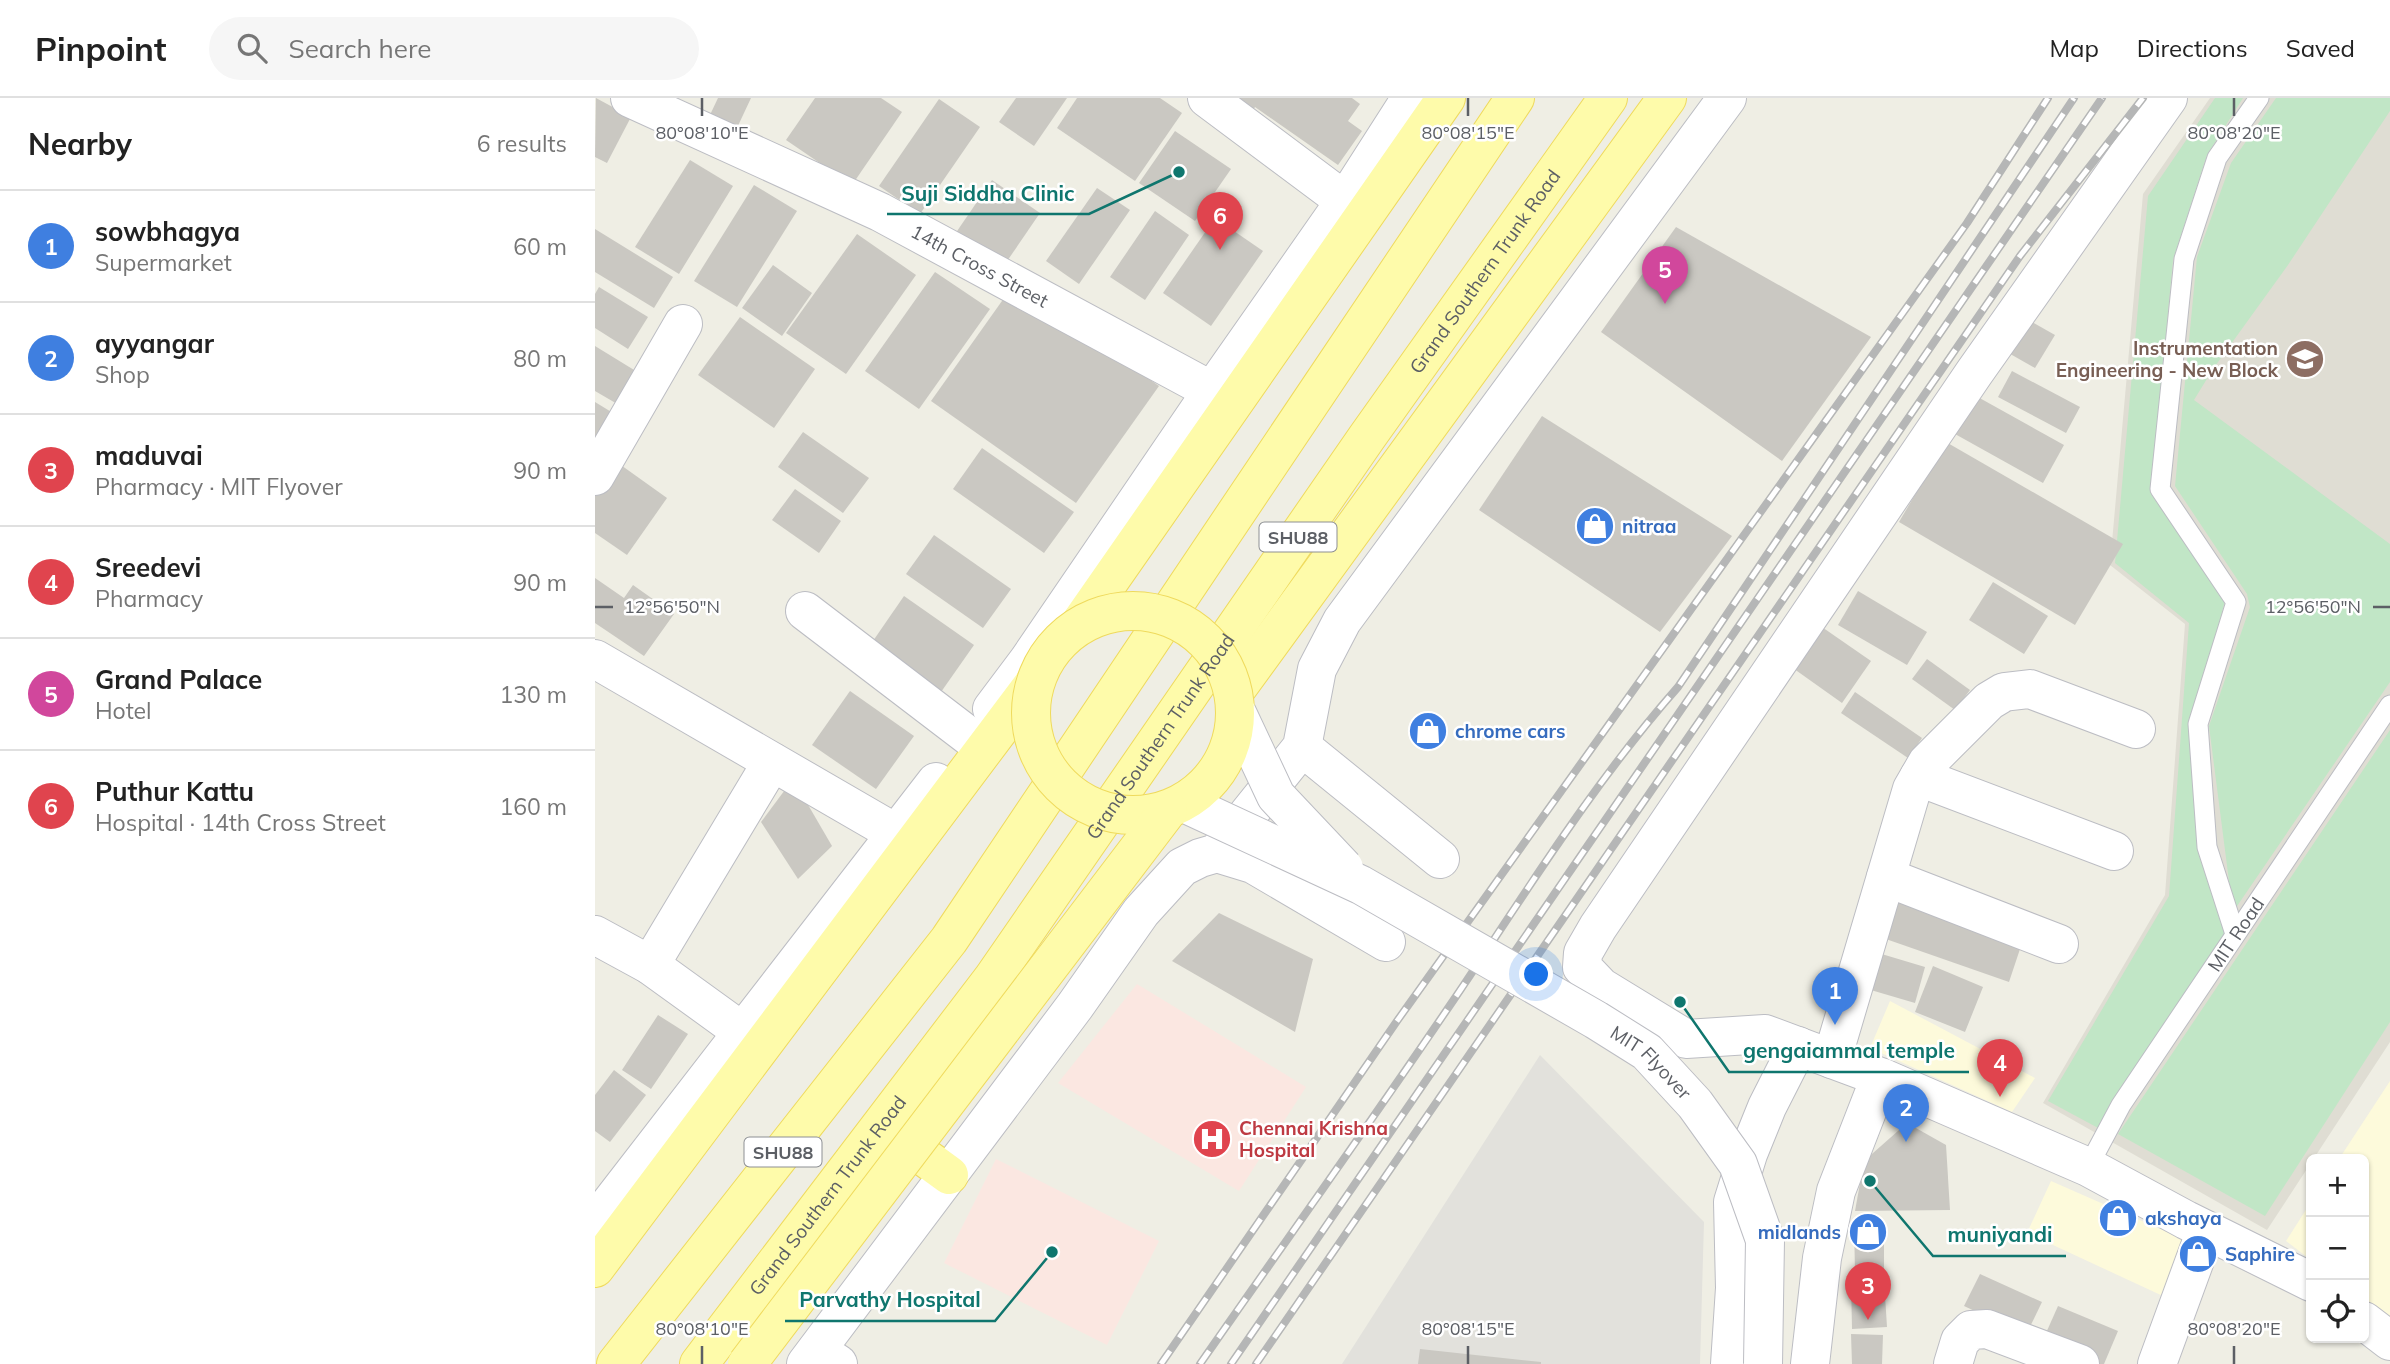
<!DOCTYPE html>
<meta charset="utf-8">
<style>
:root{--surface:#fff;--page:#f6f6f6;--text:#222;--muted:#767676;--line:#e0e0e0;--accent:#7c3aed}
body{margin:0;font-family:Mulish,sans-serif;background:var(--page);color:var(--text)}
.controls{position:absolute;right:21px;bottom:21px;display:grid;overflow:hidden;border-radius:10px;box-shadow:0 2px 5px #0004}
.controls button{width:63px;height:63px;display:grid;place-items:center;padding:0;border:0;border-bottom:2px solid var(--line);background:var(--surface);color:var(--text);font:35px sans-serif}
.you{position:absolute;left:942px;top:877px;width:24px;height:24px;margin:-18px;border:5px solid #fff;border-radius:50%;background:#1a73e8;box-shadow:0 0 0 10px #1a73e833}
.badge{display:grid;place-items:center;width:46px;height:46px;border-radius:50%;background:var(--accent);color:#fff;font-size:23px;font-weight:700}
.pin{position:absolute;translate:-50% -58px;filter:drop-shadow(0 2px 4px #0008)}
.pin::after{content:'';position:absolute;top:37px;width:24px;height:21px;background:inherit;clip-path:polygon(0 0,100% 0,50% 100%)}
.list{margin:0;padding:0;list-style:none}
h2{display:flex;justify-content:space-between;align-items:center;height:91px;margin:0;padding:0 28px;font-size:30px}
h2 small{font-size:23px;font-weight:400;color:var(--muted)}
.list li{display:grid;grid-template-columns:46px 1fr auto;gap:21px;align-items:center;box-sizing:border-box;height:112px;padding:0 28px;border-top:2px solid var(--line)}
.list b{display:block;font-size:26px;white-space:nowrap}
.list p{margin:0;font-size:23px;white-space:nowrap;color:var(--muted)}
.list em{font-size:23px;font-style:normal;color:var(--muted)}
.icon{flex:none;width:38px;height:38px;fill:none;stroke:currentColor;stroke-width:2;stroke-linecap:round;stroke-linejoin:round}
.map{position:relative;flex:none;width:1795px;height:1266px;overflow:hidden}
header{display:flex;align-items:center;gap:42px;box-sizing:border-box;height:98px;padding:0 35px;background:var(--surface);border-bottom:2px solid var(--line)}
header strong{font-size:33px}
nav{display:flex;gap:38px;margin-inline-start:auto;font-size:24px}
.search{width:490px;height:63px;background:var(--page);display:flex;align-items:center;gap:18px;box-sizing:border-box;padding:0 24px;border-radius:38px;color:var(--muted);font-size:26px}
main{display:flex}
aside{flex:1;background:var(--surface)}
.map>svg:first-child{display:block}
.commercial{fill:#fdfadb}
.industrial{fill:#e2e1dc}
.education{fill:#dfddd3}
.medical{fill:#fbe7e1}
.green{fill:#c1e6c6}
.building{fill:#cac8c2}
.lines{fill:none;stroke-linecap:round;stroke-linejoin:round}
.service-casing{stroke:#bcbdc3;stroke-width:21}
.minor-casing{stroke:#bcbdc3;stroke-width:40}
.tertiary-casing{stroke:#bcbdc3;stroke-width:40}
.primary-casing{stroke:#efda5d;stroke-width:40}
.service{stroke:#fff;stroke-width:19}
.minor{stroke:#fff;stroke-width:38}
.tertiary{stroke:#fff;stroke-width:38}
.primary{stroke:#fefbaa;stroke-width:38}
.rail-casing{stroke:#b5b6b6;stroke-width:8}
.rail{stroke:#fff;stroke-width:5;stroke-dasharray:16;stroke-linecap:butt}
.tertiary-bridge-casing{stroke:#bcbdc3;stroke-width:40;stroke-linecap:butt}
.primary-bridge-casing{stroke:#efda5d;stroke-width:40;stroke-linecap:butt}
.tertiary-bridge{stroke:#fff;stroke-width:38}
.primary-bridge{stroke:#fefbaa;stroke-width:38}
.ticks{fill:none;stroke:#5c5f65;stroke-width:2.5}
.labels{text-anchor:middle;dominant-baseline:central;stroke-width:5;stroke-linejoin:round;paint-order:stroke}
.shield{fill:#fff;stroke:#8d8f93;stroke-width:2}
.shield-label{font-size:18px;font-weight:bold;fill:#5c5f65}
.street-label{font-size:19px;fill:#5c5f65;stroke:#fff}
.education-label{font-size:19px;font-weight:bold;fill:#785e54;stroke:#fff;text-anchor:end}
.shop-label{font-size:19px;font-weight:bold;fill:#366cbe;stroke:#fff;text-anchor:start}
.health-label{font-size:19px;font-weight:bold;fill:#be3a42;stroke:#fff;text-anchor:start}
.ticks-label{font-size:18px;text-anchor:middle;fill:#5c5f65;stroke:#fff;stroke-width:5;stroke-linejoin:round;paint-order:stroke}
.leader{fill:none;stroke:#0f766e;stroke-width:2.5}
.callout-dot{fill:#0f766e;stroke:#fff;stroke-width:2.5}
.callout-label{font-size:21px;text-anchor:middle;font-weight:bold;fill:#0f766e;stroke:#fff;stroke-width:5;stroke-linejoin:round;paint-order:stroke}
</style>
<header>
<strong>Pinpoint</strong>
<div class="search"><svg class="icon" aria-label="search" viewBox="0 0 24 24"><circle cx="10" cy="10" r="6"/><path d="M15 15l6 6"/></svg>Search here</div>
<nav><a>Map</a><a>Directions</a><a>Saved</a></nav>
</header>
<main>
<aside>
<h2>Nearby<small>6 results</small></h2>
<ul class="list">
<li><span class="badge" style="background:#3f7fe0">1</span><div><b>sowbhagya</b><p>Supermarket</p></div><em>60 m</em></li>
<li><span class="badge" style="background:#3f7fe0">2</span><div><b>ayyangar</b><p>Shop</p></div><em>80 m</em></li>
<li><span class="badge" style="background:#e0444e">3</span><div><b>maduvai</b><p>Pharmacy · MIT Flyover</p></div><em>90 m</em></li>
<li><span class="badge" style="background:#e0444e">4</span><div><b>Sreedevi</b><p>Pharmacy</p></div><em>90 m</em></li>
<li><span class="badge" style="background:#d1479c">5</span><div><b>Grand Palace</b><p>Hotel</p></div><em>130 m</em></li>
<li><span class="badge" style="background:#e0444e">6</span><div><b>Puthur Kattu</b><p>Hospital · 14th Cross Street</p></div><em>160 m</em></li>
</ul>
</aside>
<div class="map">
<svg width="1795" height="1266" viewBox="0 0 1795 1266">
<rect width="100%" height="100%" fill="#efeee4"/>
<g class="commercial">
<path d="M1295 903 1440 980 1417 1014 1275 950Z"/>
<path d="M1795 983V1220L1769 1201V1061H1744Z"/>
<path d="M1456 1083 1613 1152 1583 1205 1432 1135Z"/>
<path d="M1716 1104V1162L1691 1143Z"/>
</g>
<path class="industrial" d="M945 957 1109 1124 1105 1266H747Z"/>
<path class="education" d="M1615 0H1795V944L1672 1132 1448 1005 1570 797 1590 526 1515 467 1548 96Z"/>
<g class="medical">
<path d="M542 886 711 989 644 1093 463 985Z"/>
<path d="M401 1061 564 1143 512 1247 349 1165Z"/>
</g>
<g class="green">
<path d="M1620 0H1648L1612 57 1578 162 1556 396 1630 503 1597 627 1630 837 1505 1031 1453 1003 1574 798 1594 525 1520 465 1553 98Z"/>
<path d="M1681 0H1795V13L1693 167 1618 271 1599 302 1795 446V584L1638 814 1614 628 1655 509 1652 496 1580 388 1602 159 1636 65Z"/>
<path d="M1795 632V924L1670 1118 1523 1036Z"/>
</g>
<g class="building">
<path d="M1 0 36 19 12 65 0 59Z"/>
<path d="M123 0H156L141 32 114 19Z"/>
<path d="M220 0H286L307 14 257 87 191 42Z"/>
<path d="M421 0H472L439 48 404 24Z"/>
<path d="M482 0H565L587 15 540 83 462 30Z"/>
<path d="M638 0H757L765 6 753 23 767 33 743 67 660 9 657 14Z"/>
<path d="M344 1 385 29 325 116 284 88Z"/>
<path d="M580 33 636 71 600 123 544 85Z"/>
<path d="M95 62 138 88 84 176 40 149Z"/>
<path d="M397 82 445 115 406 172 358 139Z"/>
<path d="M159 87 202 113 142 209 99 183Z"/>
<path d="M502 90 535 112 484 186 451 163Z"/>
<path d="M560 113 594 137 550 202 515 179Z"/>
<path d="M620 120 668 153 616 228 568 195Z"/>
<path d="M1081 129 1276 239 1187 363 1006 234Z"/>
<path d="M0 131 78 179 59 210 0 174Z"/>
<path d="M262 136 321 177 251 276 191 235Z"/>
<path d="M178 167 217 195 187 238 147 210Z"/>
<path d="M340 174 395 211 324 311 270 273Z"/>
<path d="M419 186 564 288 481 405 336 303Z"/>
<path d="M4 189 53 219 33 251 0 230V196Z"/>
<path d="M145 219 220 271 179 330 103 277Z"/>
<path d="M1430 220 1460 237 1440 270 1410 253Z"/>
<path d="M0 248 44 275 24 307 0 293Z"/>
<path d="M1417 273 1485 309 1471 335 1403 299Z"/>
<path d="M1381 298 1469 347 1448 385 1360 336Z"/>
<path d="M0 304 18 315 0 344Z"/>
<path d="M947 318 1137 438 1065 534 884 412Z"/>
<path d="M208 334 274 380 248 415 183 369Z"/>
<path d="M1351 344 1528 446 1480 527 1304 424Z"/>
<path d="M387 350 479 414 449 455 358 391Z"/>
<path d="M23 365 72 400 32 457 0 435V397Z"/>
<path d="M200 391 246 423 224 455 177 422Z"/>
<path d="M339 437 416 491 388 530 311 476Z"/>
<path d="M0 480 29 500 38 487 79 516 49 558 0 525Z"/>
<path d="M1398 484 1453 518 1429 556 1374 522Z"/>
<path d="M1263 493 1332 534 1312 567 1243 527Z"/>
<path d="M309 498 379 547 339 604 269 556Z"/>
<path d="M1224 527 1276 563 1247 605 1195 568Z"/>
<path d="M1332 561 1375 592 1360 612 1317 581Z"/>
<path d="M255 593 319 638 281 691 217 647Z"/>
<path d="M1260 594 1327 640 1313 660 1246 615Z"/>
<path d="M198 681 237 748 203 781 166 724Z"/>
<path d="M1302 801 1427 845 1414 884 1288 840Z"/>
<path d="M624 815 718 861 700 934 577 863Z"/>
<path d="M1280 854 1330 869 1320 905 1269 890Z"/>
<path d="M1338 868 1388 889 1370 934 1320 914Z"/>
<path d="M63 917 93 936 56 991 27 972Z"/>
<path d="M19 972 51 997 15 1044 0 1033V997Z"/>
<path d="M1312 1025 1351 1047 1355 1112 1260 1113 1269 1063Z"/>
<path d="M1259 1127H1289V1175L1260 1174Z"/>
<path d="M1385 1176 1447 1204 1431 1237 1369 1208Z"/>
<path d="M1289 1182 1292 1229 1257 1231 1256 1183Z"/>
<path d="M1463 1208 1523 1233 1509 1266H1498L1447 1244Z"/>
<path d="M1256 1236 1288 1237 1287 1266H1257Z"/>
<path d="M825 1251 946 1264V1266H823Z"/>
</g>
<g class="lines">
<g class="service-casing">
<g id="service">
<path d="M1640 836 1612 749 1603 626 1641 504 1565 391 1589 161 1622 60 1664 0"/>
<path id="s1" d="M1493 1069 1526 1007 1795 607"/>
</g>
</g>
<g class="minor-casing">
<g id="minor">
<path id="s2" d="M35 0 285 114 617 293"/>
<path d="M612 0 750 103"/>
<path d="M0 378 88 226"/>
<path d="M210 513 375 639"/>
<path d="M0 561 302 736"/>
<path d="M707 649 845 761"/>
<path d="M1324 679 1519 753"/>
<path d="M622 755 658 766 791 844"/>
<path d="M1291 779 1464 846"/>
<path d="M0 837 55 867 149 935"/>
<path d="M55 867 177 664"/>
<path d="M1237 961 1317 691 1332 665 1394 603 1409 594 1435 591 1541 631"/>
<path d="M222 1252 243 1266"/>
<path d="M1358 1266 1365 1243 1376 1232 1392 1231 1485 1266"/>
<path d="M1562 1266 1611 1132"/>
</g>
</g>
<g class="tertiary-casing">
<g id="tertiary">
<path d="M1573 0 1379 275 1003 829 988 855 987 869 1006 889 1091 941 1170 936 1288 980 1493 1069 1591 1122 1716 1184"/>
<path d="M397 611 433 563 617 293 750 103 816 0"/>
<path d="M0 1125 341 684"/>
<path d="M1769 1223 1795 1243"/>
<path d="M211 1266 480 908 546 814 587 769 605 760 622 755 707 649 722 571 747 523 1132 0"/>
<path d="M1135 1266 1140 1190 1138 1104 1153 1056 1172 1009 1203 948"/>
<path d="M1215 1266 1227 1160 1241 1093 1278 998 1288 980"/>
</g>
</g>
<g class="primary-casing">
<g id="primary">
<path d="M483 528 851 0"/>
<path d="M640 593 1072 0"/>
<path d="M291 1031 354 1077"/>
<path d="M0 1170 439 585"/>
<path d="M21 1266 354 842 920 0"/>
<path id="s3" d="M104 1266 398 880 772 339 1013 0"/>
</g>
</g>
<use href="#service" class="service"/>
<use href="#minor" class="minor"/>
<use href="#tertiary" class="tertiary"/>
<use href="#primary" class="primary"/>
<g class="rail-casing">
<g id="rail">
<path d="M566 1266 802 923 1372 125 1453 0"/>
<path d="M605 1266C692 1141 781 1017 866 891 935 788 1000 683 1083 589L1479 0"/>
<path d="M636 1266 1507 0"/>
<path d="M661 1266 1425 158 1548 0"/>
</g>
</g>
<use href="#rail" class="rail"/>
<g class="tertiary-bridge-casing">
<g id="tertiary-bridge">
<path d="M642 615 681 698 749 770"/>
<path id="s4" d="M589 705 766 787 1001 922 1052 954 1100 1006 1143 1066 1170 1142 1168 1266"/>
</g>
</g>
<g class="primary-bridge-casing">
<g id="primary-bridge">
<circle cx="538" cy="615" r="102"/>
<path d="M152 1266 573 712"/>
</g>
</g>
<use href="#tertiary-bridge" class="tertiary-bridge"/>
<use href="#primary-bridge" class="primary-bridge"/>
</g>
<path class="ticks" d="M107 0V18M873 0V18M1639 0V18M0 509H18M1778 509H1795M107 1248V1266M873 1248V1266M1639 1248V1266"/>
<defs>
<g id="university-disc" transform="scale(2.0125)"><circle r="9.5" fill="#8d6e63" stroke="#fff"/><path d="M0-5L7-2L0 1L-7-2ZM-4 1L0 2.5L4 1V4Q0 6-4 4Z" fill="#fff"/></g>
<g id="shop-disc" transform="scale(2.0125)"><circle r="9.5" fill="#3f7fe0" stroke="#fff"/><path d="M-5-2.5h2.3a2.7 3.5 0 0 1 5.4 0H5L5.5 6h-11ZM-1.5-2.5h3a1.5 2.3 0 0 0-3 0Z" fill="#fff"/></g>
<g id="hospital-disc" transform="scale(2.0125)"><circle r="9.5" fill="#e0444e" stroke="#fff"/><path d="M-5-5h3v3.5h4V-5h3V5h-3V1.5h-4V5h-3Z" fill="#fff"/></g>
</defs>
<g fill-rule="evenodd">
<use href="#university-disc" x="1710" y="261"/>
<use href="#shop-disc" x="1000" y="428"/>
<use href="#shop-disc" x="833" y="633"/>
<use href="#hospital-disc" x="617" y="1041"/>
<use href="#shop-disc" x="1523" y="1120"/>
<use href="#shop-disc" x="1273" y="1134"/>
<use href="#shop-disc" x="1603" y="1156"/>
</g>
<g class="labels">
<g class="shield">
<rect x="664.5" y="424.5" width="77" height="29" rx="5"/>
<rect x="149.5" y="1039.5" width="77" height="29" rx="5"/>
</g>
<g class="shield-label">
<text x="703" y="439">SHU88</text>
<text x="188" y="1054">SHU88</text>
</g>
<g class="street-label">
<text stroke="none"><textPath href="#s2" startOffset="388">14th Cross Street</textPath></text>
<text stroke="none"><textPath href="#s3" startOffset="1346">Grand Southern Trunk Road</textPath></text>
<text stroke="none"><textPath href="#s3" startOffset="779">Grand Southern Trunk Road</textPath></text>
<text stroke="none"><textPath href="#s1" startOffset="276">MIT Road</textPath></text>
<text stroke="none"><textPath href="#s4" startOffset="536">MIT Flyover</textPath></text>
<text stroke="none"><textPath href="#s3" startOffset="212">Grand Southern Trunk Road</textPath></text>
</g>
<g class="education-label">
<text x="1683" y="250">Instrumentation<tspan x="1683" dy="22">Engineering - New Block</tspan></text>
</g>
<g class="shop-label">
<text x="1027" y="428">nitraa</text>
<text x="860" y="633">chrome cars</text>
<text x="1550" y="1120">akshaya</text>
<text x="1246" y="1134" text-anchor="end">midlands</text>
<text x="1630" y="1156">Saphire</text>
</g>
<g class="health-label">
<text x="644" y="1030">Chennai Krishna<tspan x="644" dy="22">Hospital</tspan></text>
</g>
</g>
<g class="ticks-label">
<text x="107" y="41">80°08'10"E</text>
<text x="873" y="41">80°08'15"E</text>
<text x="1639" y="41">80°08'20"E</text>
<text x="77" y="515">12°56'50"N</text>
<text x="1718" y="515">12°56'50"N</text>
<text x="107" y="1237">80°08'10"E</text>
<text x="873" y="1237">80°08'15"E</text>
<text x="1639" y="1237">80°08'20"E</text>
</g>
<path class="leader" d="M584 74L494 116H292M1085 904L1134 974H1374M1275 1083L1338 1158H1471M457 1154L400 1223H190"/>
<g class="callout-dot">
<circle cx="584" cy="74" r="7"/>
<circle cx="1085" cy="904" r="7"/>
<circle cx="1275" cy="1083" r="7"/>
<circle cx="457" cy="1154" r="7"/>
</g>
<g class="callout-label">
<text x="393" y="103">Suji Siddha Clinic</text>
<text x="1254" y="960">gengaiammal temple</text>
<text x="1405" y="1144">muniyandi</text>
<text x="295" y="1209">Parvathy Hospital</text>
</g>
</svg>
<div class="controls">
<button>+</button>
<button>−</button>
<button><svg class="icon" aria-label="locate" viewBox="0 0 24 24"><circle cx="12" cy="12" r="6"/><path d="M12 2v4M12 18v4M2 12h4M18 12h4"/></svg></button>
</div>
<div class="you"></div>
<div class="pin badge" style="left:1240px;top:927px;background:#3f7fe0">1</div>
<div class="pin badge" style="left:1311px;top:1044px;background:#3f7fe0">2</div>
<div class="pin badge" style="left:1273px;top:1222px;background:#e0444e">3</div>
<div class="pin badge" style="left:1405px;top:999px;background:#e0444e">4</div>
<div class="pin badge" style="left:1070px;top:206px;background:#d1479c">5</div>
<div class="pin badge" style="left:625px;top:152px;background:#e0444e">6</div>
</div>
</main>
